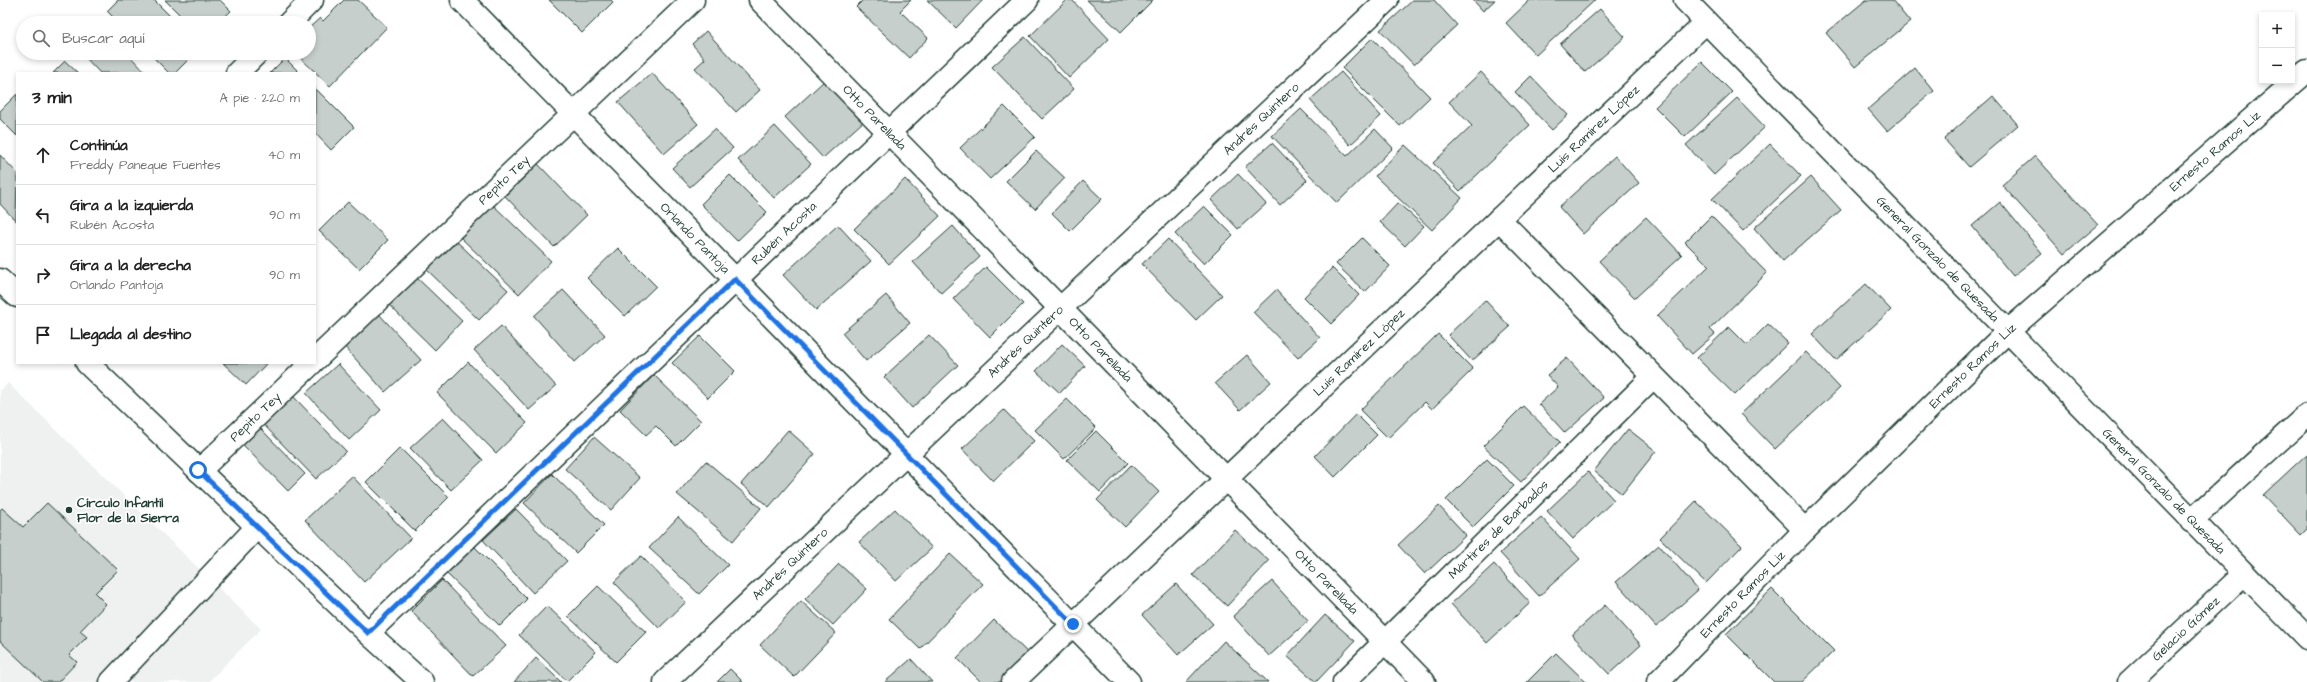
<!DOCTYPE html>
<html lang="es">
<meta charset="utf-8">
<style>
:root{--surface:#fff;--page:#f2f2f2;--text:#222;--muted:#767676;--line:#e0e0e0}
body{margin:0;font-family:"Architects Daughter",sans-serif;background:var(--page);color:var(--text)}
.controls{position:absolute;right:12px;top:12px;display:grid;overflow:hidden;border-radius:0px;box-shadow:0 2px 6px #0003}
.controls button{width:36px;height:36px;display:grid;place-items:center;padding:0;border:0;border-bottom:1px solid var(--line);background:var(--surface);color:var(--text);font:20px sans-serif}
.stop{position:absolute;width:12px;height:12px;margin:-9px;border:3px solid #1a73e8;border-radius:50%;background:#fff}
.stop.end{background:#1a73e8;border-color:#fff;box-shadow:0 1px 4px #0008}
.list{margin:0;padding:0;list-style:none}
h2{display:flex;justify-content:space-between;align-items:center;height:52px;margin:0;padding:0 16px;font-size:17px}
h2 small{font-size:13px;font-weight:400;color:var(--muted)}
.list li{display:grid;grid-template-columns:26px 1fr auto;gap:12px;align-items:center;box-sizing:border-box;height:60px;padding:0 16px;border-top:1px solid var(--line)}
.list b{display:block;font-size:15px;white-space:nowrap}
.list p{margin:0;font-size:13px;white-space:nowrap;color:var(--muted)}
.list em{font-size:13px;font-style:normal;color:var(--muted)}
.icon{flex:none;width:22px;height:22px;fill:none;stroke:currentColor;stroke-width:2;stroke-linecap:round;stroke-linejoin:round}
.map{position:relative;flex:none;width:2307px;height:682px;overflow:hidden}
.search{position:absolute;background:var(--surface);box-shadow:0 2px 6px #0003;left:16px;top:16px;width:300px;height:44px;display:flex;align-items:center;gap:10px;box-sizing:border-box;padding:0 14px;border-radius:22px;color:var(--muted);font-size:15px}
.panel{position:absolute;background:var(--surface);box-shadow:0 2px 6px #0003;left:16px;top:72px;width:300px;height:292px;border-radius:0px}
.map>svg:first-child{display:block}
.built{fill:#eef1f0}
.building{fill:#c7cfcc;stroke:#1f3d34}
.lines{fill:none;stroke-linecap:round;stroke-linejoin:round}
.lane-casing{stroke:#1f3d34;stroke-width:25}
.street-casing{stroke:#1f3d34;stroke-width:25}
.lane{stroke:#fff;stroke-width:22}
.street{stroke:#fff;stroke-width:22}
.route{stroke:#1a73e8;stroke-width:5}
.poi-dot{fill:#1f3d34;stroke:#fff;stroke-width:1.5}
.labels{text-anchor:middle;dominant-baseline:central;stroke-width:3.5;stroke-linejoin:round;paint-order:stroke}
.street-label{font-size:13px;fill:#1f3d34;stroke:#fff}
.poi-label{font-size:13px;font-weight:bold;fill:#1f3d34;stroke:#fff;text-anchor:start}
</style>
<div class="map">
<svg width="2307" height="682" viewBox="0 0 2307 682">
<rect width="100%" height="100%" fill="#fff"/>
<filter id="ink" filterUnits="userSpaceOnUse"><feTurbulence type="fractalNoise" baseFrequency=".025" numOctaves="2"/><feDisplacementMap in="SourceGraphic" scale="8" xChannelSelector="R" yChannelSelector="G"/><feConvolveMatrix kernelMatrix="1 2 1 2 8 2 1 2 1" color-interpolation-filters="sRGB"/></filter>
<g filter="url(#ink)">
<path class="built" d="M8 383 261 629 208 682H0V391Z"/>
<g class="building">
<path d="M118 0H154L177 23H119L107 11Z"/>
<path d="M165 0H220L231 11 218 23H188Z"/>
<path d="M344 0H358L387 27 330 86 295 53H309V28L320 18 323 21Z"/>
<path d="M549 0H611L613 2 582 33Z"/>
<path d="M863 0H911L900 11 928 38 909 58 856 7Z"/>
<path d="M927 0H983L956 28Z"/>
<path d="M1067 0H1072L1109 39 1069 78 1030 36Z"/>
<path d="M1087 0H1153L1121 32Z"/>
<path d="M1413 0H1434L1457 25 1414 65 1380 30Z"/>
<path d="M1473 0H1495L1483 11Z"/>
<path d="M1530 0H1595L1536 55 1506 23Z"/>
<path d="M1866 0H1892L1910 22 1855 67 1826 33Z"/>
<path d="M1600 9 1625 37 1585 72 1560 44Z"/>
<path d="M706 31 760 90 736 112 695 68 705 59 692 44Z"/>
<path d="M1025 37 1074 89 1042 119 992 67Z"/>
<path d="M1372 38 1430 97 1400 126 1342 68Z"/>
<path d="M81 53H127L146 73H100Z"/>
<path d="M149 53H195L175 73H169Z"/>
<path d="M285 58 300 73H270Z"/>
<path d="M65 61 78 73H53Z"/>
<path d="M1702 62 1732 92 1685 137 1655 107Z"/>
<path d="M1915 68 1934 91 1887 131 1868 109Z"/>
<path d="M1341 72 1381 116 1350 145 1310 100Z"/>
<path d="M1481 72 1530 125 1460 191 1433 163 1472 126 1449 102Z"/>
<path d="M652 73 698 124 664 154 618 102Z"/>
<path d="M1531 76 1568 115 1552 130 1515 92Z"/>
<path d="M825 80 864 121 823 158 785 117Z"/>
<path d="M315 88 354 127 331 150 315 133Z"/>
<path d="M17 94V136L0 119V111Z"/>
<path d="M1993 96 2018 125 1969 167 1944 139Z"/>
<path d="M1737 98 1765 127 1714 175 1686 145Z"/>
<path d="M1004 106 1035 137 990 179 960 148Z"/>
<path d="M1301 109 1347 156 1375 129 1393 148 1337 203 1272 136Z"/>
<path d="M775 126 811 164 774 198 738 160Z"/>
<path d="M715 129 733 148 690 187 672 168Z"/>
<path d="M1272 143 1307 180 1280 205 1245 167Z"/>
<path d="M1770 144 1801 176 1743 231 1712 199Z"/>
<path d="M1405 145 1462 198 1432 230 1375 176Z"/>
<path d="M1036 151 1065 178 1035 209 1006 181Z"/>
<path d="M0 155 17 173 16 221 0 204Z"/>
<path d="M1615 156 1639 183 1583 234 1559 207Z"/>
<path d="M2035 156 2098 225 2064 254 2002 185Z"/>
<path d="M538 164 587 215 554 247 505 196Z"/>
<path d="M1238 174 1266 204 1238 229 1211 200Z"/>
<path d="M730 175 767 212 737 241 701 204Z"/>
<path d="M1811 177 1841 210 1783 261 1754 228Z"/>
<path d="M905 179 940 216 889 264 854 229Z"/>
<path d="M1083 181 1102 199 1070 231 1052 213Z"/>
<path d="M348 202 388 240 359 269 319 231Z"/>
<path d="M490 202 551 261 519 294 458 235Z"/>
<path d="M2000 202 2042 253 2013 276 1972 226Z"/>
<path d="M1398 203 1424 226 1405 246 1380 222Z"/>
<path d="M1204 206 1233 235 1204 264 1175 234Z"/>
<path d="M1711 216 1767 273 1710 329 1715 334 1692 354 1657 316 1709 266 1685 242Z"/>
<path d="M1646 217 1682 255 1635 298 1599 261Z"/>
<path d="M838 225 871 261 816 310 783 275Z"/>
<path d="M953 226 980 257 941 293 913 262Z"/>
<path d="M452 237 508 290 479 320 424 267Z"/>
<path d="M1362 238 1390 266 1365 292 1336 264Z"/>
<path d="M1168 239 1222 295 1196 320 1142 264Z"/>
<path d="M618 248 656 286 625 316 587 278Z"/>
<path d="M986 267 1023 304 990 337 953 299Z"/>
<path d="M1332 268 1359 295 1331 324 1304 297Z"/>
<path d="M415 276 462 321 435 350 388 304Z"/>
<path d="M1866 284 1891 310 1836 360 1812 334Z"/>
<path d="M563 290 605 335 575 362 534 316Z"/>
<path d="M1276 290 1320 338 1298 358 1253 312Z"/>
<path d="M886 295 910 323 866 361 842 333Z"/>
<path d="M1485 300 1510 327 1472 361 1448 335Z"/>
<path d="M379 314 421 360 385 392 343 345Z"/>
<path d="M1768 324 1788 343 1735 395 1697 358 1729 327 1747 345Z"/>
<path d="M501 326 556 386 529 410 474 350Z"/>
<path d="M1438 334 1473 369 1432 409 1425 402 1388 438 1360 410Z"/>
<path d="M929 335 958 365 912 408 884 377Z"/>
<path d="M700 336 735 371 708 398 672 363Z"/>
<path d="M1062 344 1085 366 1060 393 1036 371Z"/>
<path d="M1806 352 1840 388 1775 449 1741 414Z"/>
<path d="M1247 355 1271 382 1240 410 1215 383Z"/>
<path d="M1567 358 1604 398 1565 433 1539 404 1558 387 1547 375Z"/>
<path d="M468 362 527 423 496 453 437 393Z"/>
<path d="M223 363H267L246 385Z"/>
<path d="M338 364 381 410 349 440 306 393Z"/>
<path d="M654 375 701 421 676 446 656 426 646 435 620 410Z"/>
<path d="M292 395 346 451 316 479 263 424Z"/>
<path d="M1067 399 1096 428 1064 459 1035 430Z"/>
<path d="M1523 406 1560 442 1521 482 1483 446Z"/>
<path d="M1004 410 1034 441 993 481 962 449Z"/>
<path d="M1356 414 1377 435 1335 477 1315 456Z"/>
<path d="M443 418 483 460 451 490 410 448Z"/>
<path d="M260 428 305 474 288 491 243 445Z"/>
<path d="M1628 429 1656 451 1622 494 1594 471Z"/>
<path d="M788 430 815 454 769 507 741 484Z"/>
<path d="M1096 431 1128 463 1100 492 1067 460Z"/>
<path d="M594 437 640 478 611 510 565 469Z"/>
<path d="M400 448 449 497 415 531 366 482Z"/>
<path d="M2307 454V529L2301 535 2263 495Z"/>
<path d="M1487 459 1514 486 1473 527 1446 500Z"/>
<path d="M706 461 761 508 733 541 677 494Z"/>
<path d="M1131 465 1159 492 1125 527 1097 500Z"/>
<path d="M1588 472 1614 500 1573 539 1547 511Z"/>
<path d="M552 474 604 525 576 553 524 503Z"/>
<path d="M352 476 411 538 364 582 305 520Z"/>
<path d="M1696 501 1742 546 1706 583 1660 538Z"/>
<path d="M47 503 118 570 95 593 106 604 80 631 87 637 69 655 77 662 58 682H43L0 641V510L2 508 23 527Z"/>
<path d="M1439 506 1466 535 1425 574 1398 545Z"/>
<path d="M516 509 567 561 533 593 483 540Z"/>
<path d="M895 509 932 548 896 581 859 542Z"/>
<path d="M678 517 728 565 699 594 649 548Z"/>
<path d="M1541 517 1580 559 1539 596 1500 553Z"/>
<path d="M1235 530 1269 561 1227 606 1193 575Z"/>
<path d="M472 544 527 599 500 626 445 572Z"/>
<path d="M1659 545 1698 590 1656 627 1616 582Z"/>
<path d="M950 554 983 584 920 649 889 619Z"/>
<path d="M641 556 686 602 659 628 614 582Z"/>
<path d="M839 564 867 589 833 625 805 599Z"/>
<path d="M1494 564 1530 603 1487 643 1451 604Z"/>
<path d="M442 580 506 646 473 676 411 611Z"/>
<path d="M1272 581 1308 621 1269 656 1233 616Z"/>
<path d="M1176 584 1213 624 1178 655 1142 615Z"/>
<path d="M598 586 646 632 616 662 568 616Z"/>
<path d="M1772 589 1834 651 1802 682H1774L1726 634Z"/>
<path d="M801 601 836 633 794 677 760 645Z"/>
<path d="M1605 605 1641 645 1609 674 1572 635Z"/>
<path d="M547 606 596 652 567 681 519 635Z"/>
<path d="M1325 615 1355 641 1316 682 1287 656Z"/>
<path d="M994 620 1032 657 1007 682H981L957 658Z"/>
<path d="M1224 641 1268 682H1186Z"/>
<path d="M1556 653 1586 682H1527Z"/>
<path d="M536 658 561 682H514Z"/>
<path d="M911 659 932 682H885Z"/>
<path d="M730 669 743 682H717Z"/>
</g>
<g class="lines">
<g class="lane-casing">
<path id="lane" d="M111 682 257 527"/>
</g>
<g class="street-casing">
<g id="street">
<path id="s1" d="M462 0 1129 682"/>
<path id="s2" d="M760 0 1424 682"/>
<path id="s3" d="M1685 0 2307 638"/>
<path d="M289 23 312 0"/>
<path d="M237 73 257 53"/>
<path d="M1499 219 1805 530"/>
<path d="M0 280 17 296"/>
<path id="s4" d="M315 360 693 0"/>
<path d="M87 363 368 633 422 682"/>
<path id="s5" d="M199 471 312 363"/>
<path d="M2191 521 2307 415"/>
<path id="s6" d="M368 633 1027 0"/>
<path id="s7" d="M665 682 1387 0"/>
<path id="s8" d="M1013 682 1706 22"/>
<path id="s9" d="M1344 682 1653 377"/>
<path id="s10" d="M1658 682 1805 530 2007 332 2307 71"/>
<path id="s11" d="M2129 682 2244 574"/>
</g>
</g>
<use href="#lane" class="lane"/>
<use href="#street" class="street"/>
</g>
</g>
<g class="lines" filter="url(#ink)">
<path class="route" d="M198 470 368 633 735 279 1073 624"/>
</g>
<circle class="poi-dot" cx="69" cy="510" r="4"/>
<g class="labels">
<g class="street-label">
<text stroke="none"><textPath href="#s2" startOffset="164">Otto Parellada</textPath></text>
<text stroke="none"><textPath href="#s7" startOffset="820">Andrés Quintero</textPath></text>
<text stroke="none"><textPath href="#s8" startOffset="802">Luís Ramírez López</textPath></text>
<text stroke="none"><textPath href="#s10" startOffset="770">Ernesto Ramos Liz</textPath></text>
<text stroke="none"><textPath href="#s4" startOffset="261">Pepito Tey</textPath></text>
<text stroke="none"><textPath href="#s6" startOffset="577">Rubén Acosta</textPath></text>
<text stroke="none"><textPath href="#s1" startOffset="333">Orlando Pantoja</textPath></text>
<text stroke="none"><textPath href="#s3" startOffset="362">General Gonzalo de Quesada</textPath></text>
<text stroke="none"><textPath href="#s7" startOffset="496">Andrés Quintero</textPath></text>
<text stroke="none"><textPath href="#s2" startOffset="488">Otto Parellada</textPath></text>
<text stroke="none"><textPath href="#s8" startOffset="478">Luís Ramírez López</textPath></text>
<text stroke="none"><textPath href="#s10" startOffset="446">Ernesto Ramos Liz</textPath></text>
<text stroke="none"><textPath href="#s5" startOffset="78">Pepito Tey</textPath></text>
<text stroke="none"><textPath href="#s3" startOffset="686">General Gonzalo de Quesada</textPath></text>
<text stroke="none"><textPath href="#s9" startOffset="217">Mártires de Barbados</textPath></text>
<text stroke="none"><textPath href="#s7" startOffset="172">Andrés Quintero</textPath></text>
<text stroke="none"><textPath href="#s2" startOffset="812">Otto Parellada</textPath></text>
<text stroke="none"><textPath href="#s10" startOffset="122">Ernesto Ramos Liz</textPath></text>
<text stroke="none"><textPath href="#s11" startOffset="78">Gelacio Gómez</textPath></text>
</g>
<g class="poi-label">
<text x="77" y="503">Círculo Infantil<tspan x="77" dy="15">Flor de la Sierra</tspan></text>
</g>
</g>
</svg>
<div class="controls">
<button>+</button>
<button>−</button>
</div>
<div class="stop" style="left:198px;top:470px"></div>
<div class="stop end" style="left:1073px;top:624px"></div>
<div class="search"><svg class="icon" aria-label="search" viewBox="0 0 24 24"><circle cx="10" cy="10" r="6"/><path d="M15 15l6 6"/></svg>Buscar aquí</div>
<section class="panel">
<h2>3 min<small>A pie · 220 m</small></h2>
<ul class="list">
<li><svg class="icon" aria-label="ahead" viewBox="0 0 24 24"><path d="M12 20V5M6 11l6-6 6 6"/></svg><div><b>Continúa</b><p>Freddy Paneque Fuentes</p></div><em>40 m</em></li>
<li><svg class="icon" aria-label="left" viewBox="0 0 24 24"><path d="M17 20v-9H6M10 6l-5 5 5 5"/></svg><div><b>Gira a la izquierda</b><p>Rubén Acosta</p></div><em>90 m</em></li>
<li><svg class="icon" aria-label="right" viewBox="0 0 24 24"><path d="M7 20v-9h11M14 6l5 5-5 5"/></svg><div><b>Gira a la derecha</b><p>Orlando Pantoja</p></div><em>90 m</em></li>
<li><svg class="icon" aria-label="arrive" viewBox="0 0 24 24"><path d="M6 21V4h12l-3 4 3 4H6"/></svg><div><b>Llegada al destino</b></div></li>
</ul>
</section>
</div>
